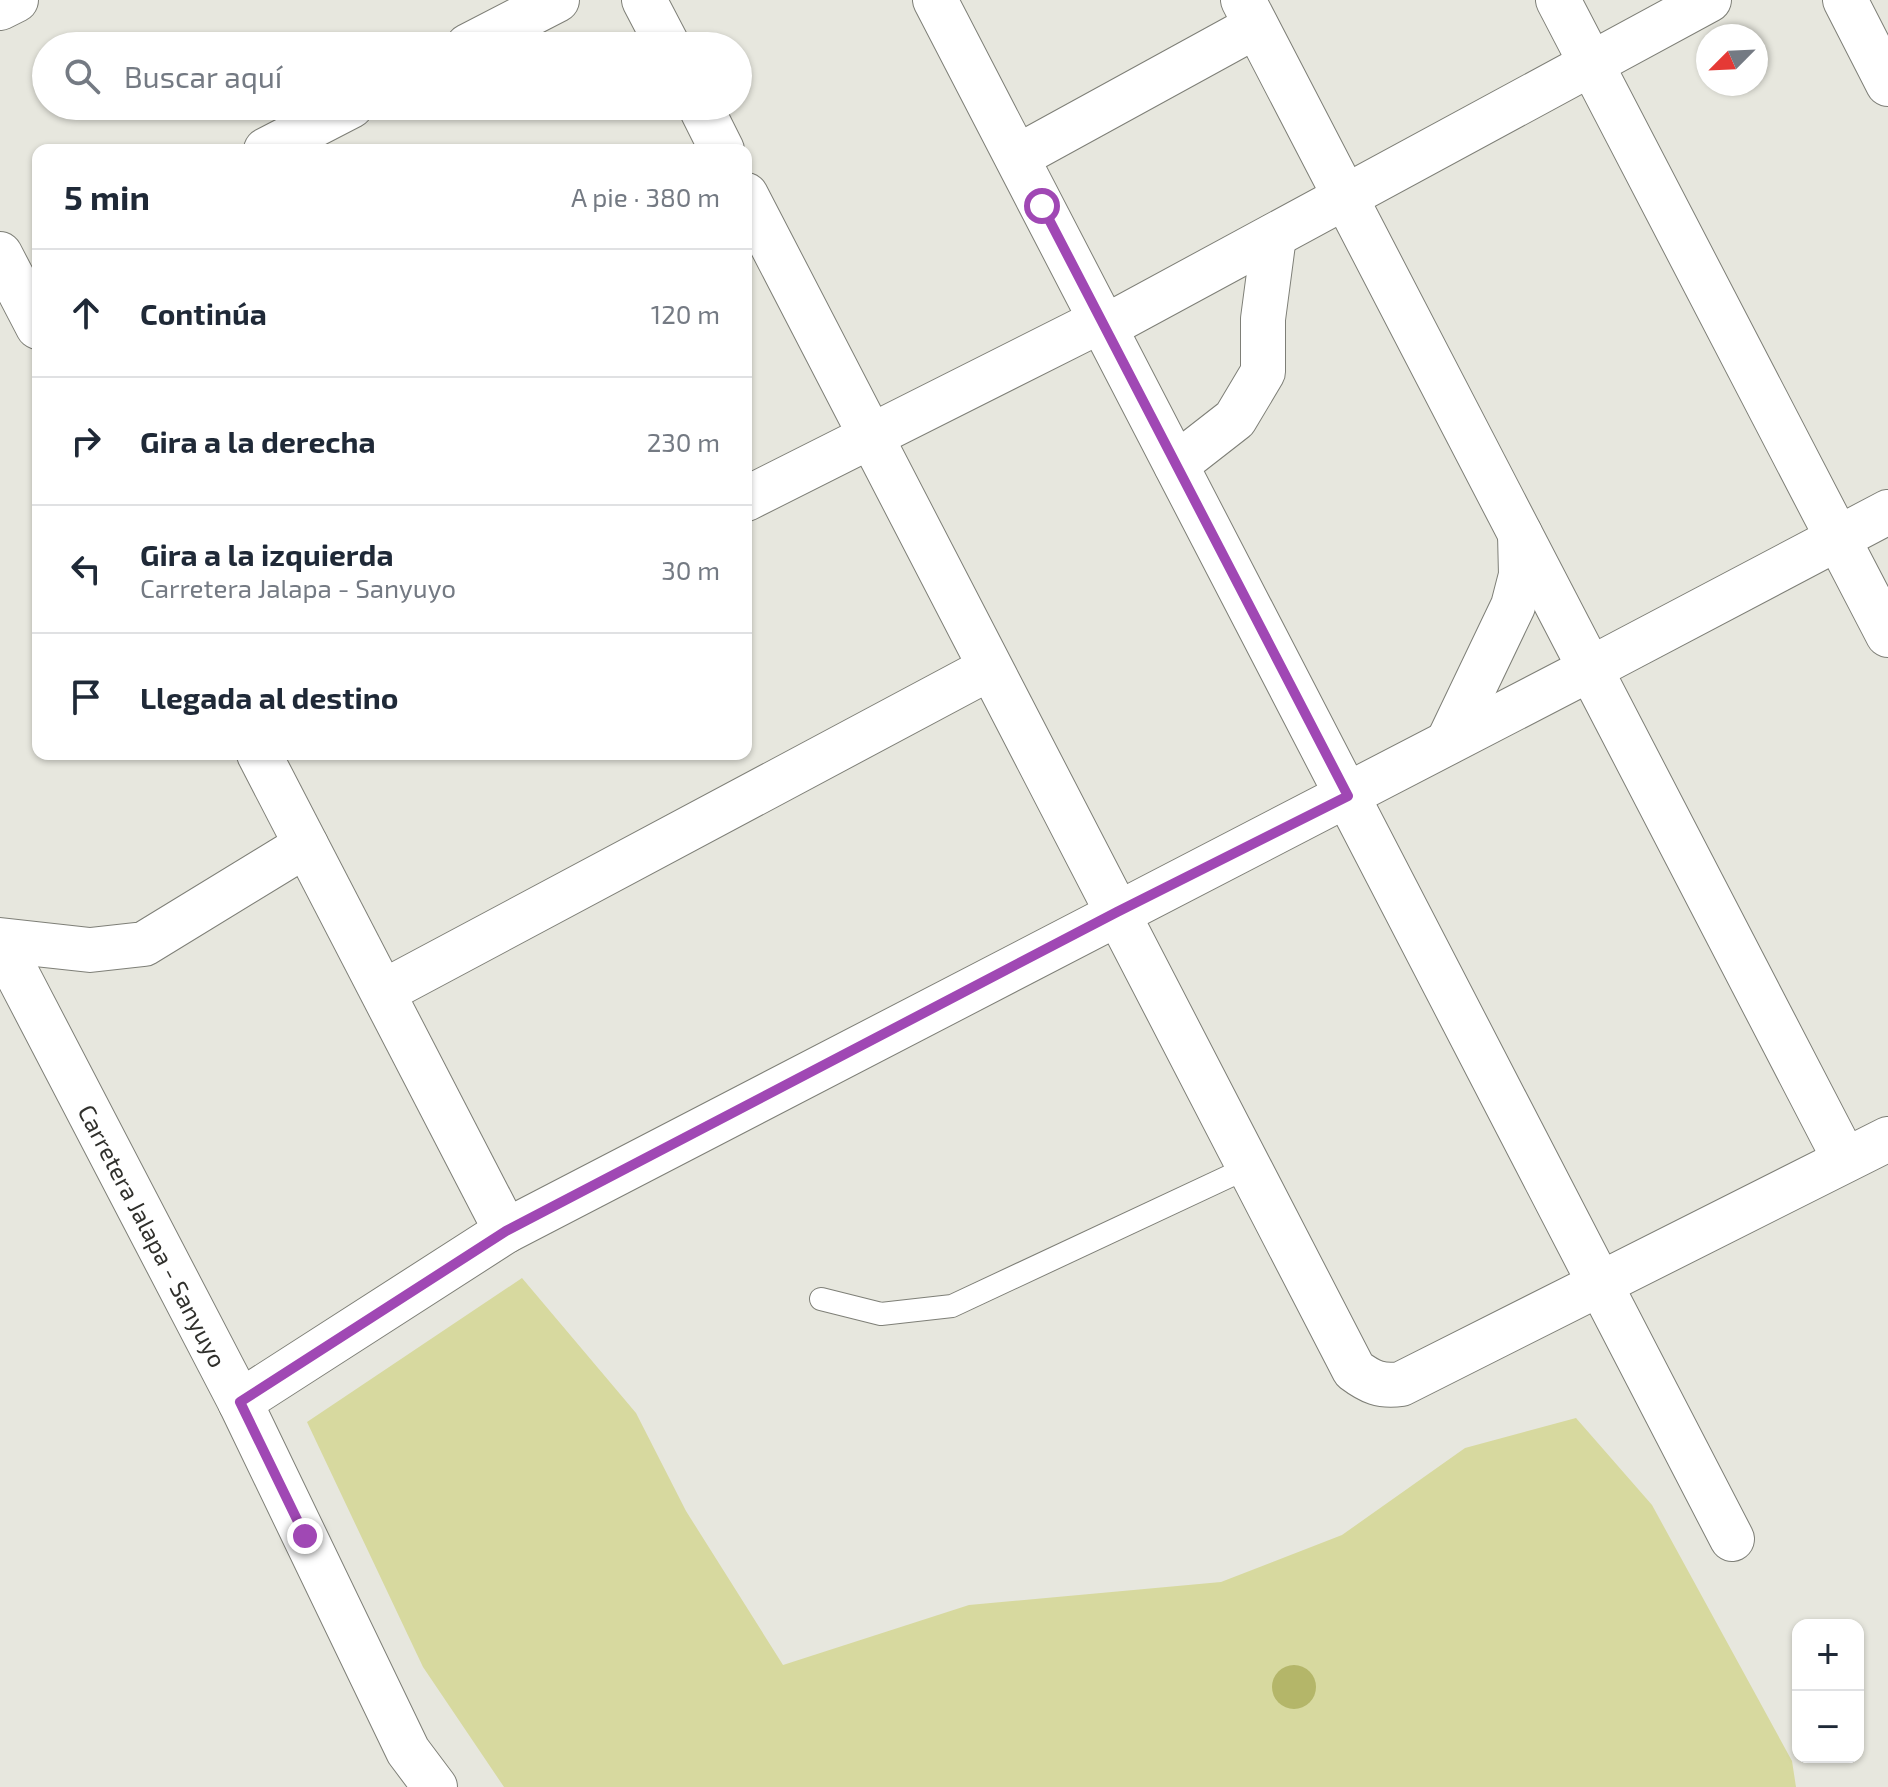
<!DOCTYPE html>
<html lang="es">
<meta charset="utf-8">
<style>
:root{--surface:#fff;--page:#f2f2f3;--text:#1f2937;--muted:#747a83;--line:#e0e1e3}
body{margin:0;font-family:"Exo 2",sans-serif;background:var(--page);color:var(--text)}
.controls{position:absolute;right:24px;bottom:24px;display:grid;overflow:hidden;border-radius:16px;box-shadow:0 2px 6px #0004}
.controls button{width:72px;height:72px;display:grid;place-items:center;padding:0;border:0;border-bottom:2px solid var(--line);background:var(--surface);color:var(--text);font:40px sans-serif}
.compass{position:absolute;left:1696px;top:24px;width:72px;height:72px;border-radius:50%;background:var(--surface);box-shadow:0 2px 6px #0004;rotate:246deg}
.stop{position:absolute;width:24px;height:24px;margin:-18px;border:6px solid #a048b4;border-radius:50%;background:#fff}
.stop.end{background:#a048b4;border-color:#fff;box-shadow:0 2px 8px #0008}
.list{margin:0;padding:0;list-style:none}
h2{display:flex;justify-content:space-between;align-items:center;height:104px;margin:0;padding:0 32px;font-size:34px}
h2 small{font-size:26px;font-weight:400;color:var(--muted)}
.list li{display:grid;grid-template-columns:52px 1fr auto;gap:24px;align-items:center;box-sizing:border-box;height:128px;padding:0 32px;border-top:2px solid var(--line)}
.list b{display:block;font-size:30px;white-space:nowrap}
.list p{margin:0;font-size:26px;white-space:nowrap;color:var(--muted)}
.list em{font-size:26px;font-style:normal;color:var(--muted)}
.icon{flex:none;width:44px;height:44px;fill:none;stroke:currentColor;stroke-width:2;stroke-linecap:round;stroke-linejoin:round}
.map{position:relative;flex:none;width:1888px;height:1787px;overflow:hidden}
.search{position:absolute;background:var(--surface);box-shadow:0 2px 6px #0004;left:32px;top:32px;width:720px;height:88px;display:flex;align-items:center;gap:20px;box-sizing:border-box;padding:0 28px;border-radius:44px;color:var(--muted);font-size:30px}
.panel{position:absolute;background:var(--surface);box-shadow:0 2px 6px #0004;left:32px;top:144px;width:720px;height:616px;border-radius:16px}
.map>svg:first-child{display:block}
.green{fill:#d7d99f}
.building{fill:#b4b669}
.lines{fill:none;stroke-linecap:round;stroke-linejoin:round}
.lane-casing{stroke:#7e7f77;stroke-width:24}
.street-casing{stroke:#7e7f77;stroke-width:46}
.secondary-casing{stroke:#7e7f77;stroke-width:46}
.primary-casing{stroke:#7e7f77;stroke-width:46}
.lane{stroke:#fff;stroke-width:22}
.street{stroke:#fff;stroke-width:44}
.secondary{stroke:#fff;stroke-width:44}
.primary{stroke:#fff;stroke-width:44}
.route{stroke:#a048b4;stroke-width:10}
.labels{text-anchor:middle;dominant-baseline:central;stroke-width:6;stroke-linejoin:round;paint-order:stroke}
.street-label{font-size:24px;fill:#30302c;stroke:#f4f4eb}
</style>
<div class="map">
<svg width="1888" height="1787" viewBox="0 0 1888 1787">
<rect width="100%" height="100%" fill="#e7e7de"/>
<path class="green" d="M522 1278 636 1413 686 1511 783 1665 969 1605 1221 1582 1342 1535 1465 1448 1576 1418 1652 1505 1792 1761 1796 1787H504L423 1667 307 1422Z"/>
<circle class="building" cx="1294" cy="1687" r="22"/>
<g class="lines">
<g class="lane-casing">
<path id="lane" d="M821 1299 881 1314 952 1306 1249 1167"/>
</g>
<g class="street-casing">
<g id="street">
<path d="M644 0 668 46"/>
<path d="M935 0 1732 1539"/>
<path d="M1558 0 1888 635"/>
<path d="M1845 0 1888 84"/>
<path d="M0 8 16 0"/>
<path d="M468 46 557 0"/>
<path d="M700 106 722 150"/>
<path d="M266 150 351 106"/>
<path d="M1017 157 1256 26"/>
<path d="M746 195 1354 1370C1370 1382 1381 1387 1401 1384L1888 1139"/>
<path d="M0 254 38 327"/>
<path d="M1105 327 1709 0"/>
<path d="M1176 465 1235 419 1263 372V319L1274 236"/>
<path d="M746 499 1092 325"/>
<path d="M1590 669 1888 512"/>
<path d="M1448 742 1513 606 1521 575 1520 534"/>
<path d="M259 754 506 1231"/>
<path d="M0 940 90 950 144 944 306 845"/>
<path d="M383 992 990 668"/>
</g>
</g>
<g class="secondary-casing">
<g id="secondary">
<path d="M1243 0 1845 1160"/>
<path d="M240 1402 506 1231 1590 669"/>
</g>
</g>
<g class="primary-casing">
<g id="primary">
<path id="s1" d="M0 941 240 1402 408 1751 435 1787"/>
</g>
</g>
<use href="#lane" class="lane"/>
<use href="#street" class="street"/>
<use href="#secondary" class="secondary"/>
<use href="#primary" class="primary"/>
</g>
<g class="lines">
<path class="route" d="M305 1536 240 1402 506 1231 1117 912 1348 796 1042 206"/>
</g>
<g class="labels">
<g class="street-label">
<text stroke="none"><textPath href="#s1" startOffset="332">Carretera Jalapa - Sanyuyo</textPath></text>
</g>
</g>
</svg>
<div class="controls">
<button>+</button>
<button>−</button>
</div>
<svg class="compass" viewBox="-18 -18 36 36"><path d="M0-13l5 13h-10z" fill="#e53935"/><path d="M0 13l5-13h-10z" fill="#747a83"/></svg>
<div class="stop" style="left:1042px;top:206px"></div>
<div class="stop end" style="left:305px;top:1536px"></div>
<div class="search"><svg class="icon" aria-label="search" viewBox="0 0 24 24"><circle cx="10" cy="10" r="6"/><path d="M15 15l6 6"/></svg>Buscar aquí</div>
<section class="panel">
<h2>5 min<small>A pie · 380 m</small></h2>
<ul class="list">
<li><svg class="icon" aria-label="ahead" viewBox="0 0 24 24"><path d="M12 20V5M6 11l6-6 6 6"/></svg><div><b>Continúa</b></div><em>120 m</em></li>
<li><svg class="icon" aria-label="right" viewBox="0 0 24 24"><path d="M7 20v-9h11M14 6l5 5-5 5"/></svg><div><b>Gira a la derecha</b></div><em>230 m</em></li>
<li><svg class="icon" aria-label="left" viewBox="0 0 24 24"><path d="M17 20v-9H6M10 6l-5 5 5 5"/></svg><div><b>Gira a la izquierda</b><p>Carretera Jalapa - Sanyuyo</p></div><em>30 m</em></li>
<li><svg class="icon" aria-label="arrive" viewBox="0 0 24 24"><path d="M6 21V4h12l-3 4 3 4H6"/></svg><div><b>Llegada al destino</b></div></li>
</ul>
</section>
</div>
